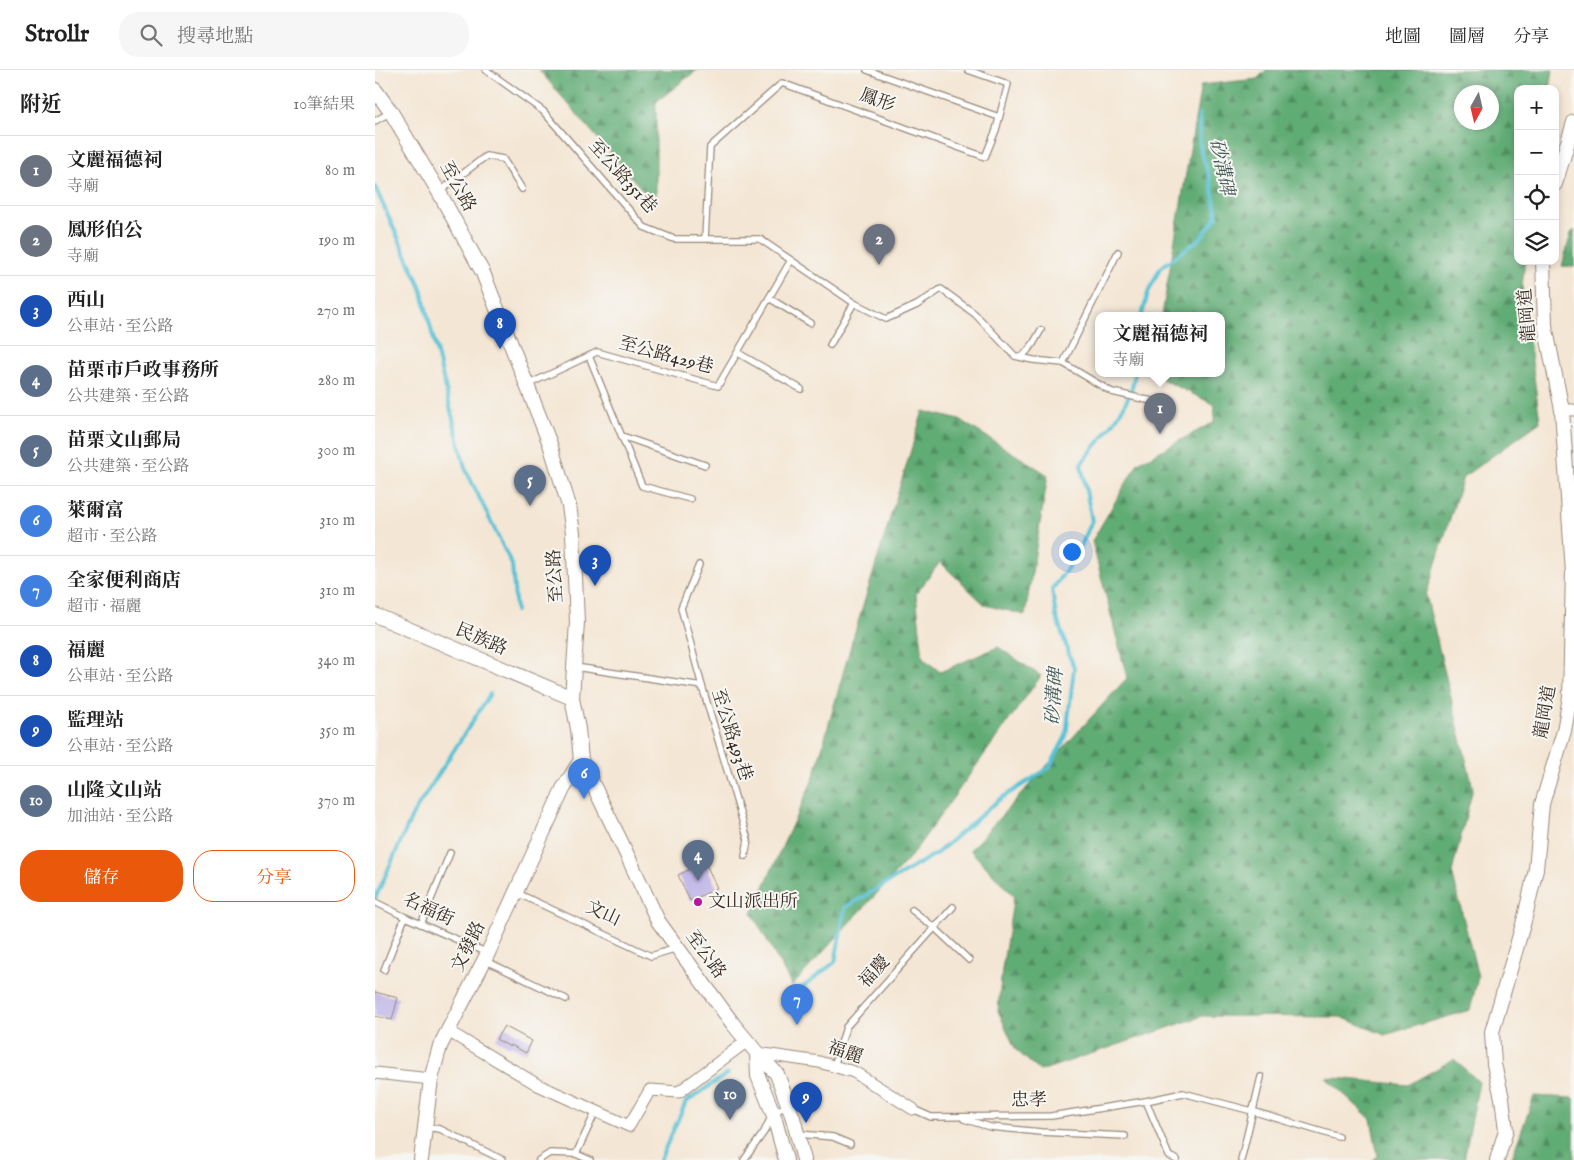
<!DOCTYPE html>
<html lang="zh-TW">
<meta charset="utf-8">
<style>
:root{--surface:#fff;--page:#f6f6f6;--text:#222;--muted:#767676;--line:#e0e0e0;--accent:#ea580c}
body{margin:0;font-family:"IM FELL English","Noto Serif TC",serif;background:var(--page);color:var(--text)}
.controls{position:absolute;right:15px;top:15px;display:grid;overflow:hidden;border-radius:10px;box-shadow:0 2px 8px #0003}
.controls button{width:45px;height:45px;display:grid;place-items:center;padding:0;border:0;border-bottom:1px solid var(--line);background:var(--surface);color:var(--text);font:25px sans-serif}
.compass{position:absolute;left:1079px;top:15px;width:45px;height:45px;border-radius:50%;background:var(--surface);box-shadow:0 2px 8px #0003;rotate:188deg}
.you{position:absolute;left:696px;top:481px;width:18px;height:18px;margin:-12px;border:4px solid #fff;border-radius:50%;background:#1a73e8;box-shadow:0 0 0 8px #1a73e833}
.badge{display:grid;place-items:center;width:32px;height:32px;border-radius:50%;background:var(--accent);color:#fff;font-size:16px;font-weight:700}
.pin{position:absolute;translate:-50% -41px;filter:drop-shadow(0 1px 2px #0008)}
.pin::after{content:'';position:absolute;top:26px;width:18px;height:15px;background:inherit;clip-path:polygon(0 0,100% 0,50% 100%)}
.popup{position:absolute;left:720px;top:242px;width:130px;height:65px;box-sizing:border-box;display:grid;place-content:center;border-radius:10px;background:var(--surface);filter:drop-shadow(0 1px 4px #0005);font-size:16px;white-space:nowrap;color:var(--muted)}
.popup b{font-size:19px;color:var(--text)}
.popup::after{content:'';position:absolute;left:50%;top:100%;margin-left:-10px;border:10px solid transparent;border-top-color:var(--surface)}
.list{margin:0;padding:0;list-style:none}
h2{display:flex;justify-content:space-between;align-items:center;height:65px;margin:0;padding:0 20px;font-size:21px}
h2 small{font-size:16px;font-weight:400;color:var(--muted)}
.list li{display:grid;grid-template-columns:32px 1fr auto;gap:15px;align-items:center;box-sizing:border-box;height:70px;padding:0 20px;border-top:1px solid var(--line)}
.list b{display:block;font-size:19px;white-space:nowrap}
.list p{margin:0;font-size:16px;white-space:nowrap;color:var(--muted)}
.list em{font-size:16px;font-style:normal;color:var(--muted)}
.actions{display:flex;gap:10px;padding:15px 20px}
.actions a{flex:1;padding:11px 0;border:1px solid var(--accent);border-radius:20px;text-align:center;font-size:18px;color:var(--accent)}
.actions .main{background:var(--accent);color:#fff}
.icon{flex:none;width:28px;height:28px;fill:none;stroke:currentColor;stroke-width:2;stroke-linecap:round;stroke-linejoin:round}
.map{position:relative;flex:none;width:1199px;height:1090px;overflow:hidden}
header{display:flex;align-items:center;gap:30px;box-sizing:border-box;height:70px;padding:0 25px;background:var(--surface);border-bottom:1px solid var(--line)}
header strong{font-size:24px}
nav{display:flex;gap:28px;margin-inline-start:auto;font-size:18px}
.search{width:350px;height:45px;background:var(--page);display:flex;align-items:center;gap:12px;box-sizing:border-box;padding:0 18px;border-radius:20px;color:var(--muted);font-size:19px}
main{display:flex}
aside{flex:1;background:var(--surface)}
.map>svg:first-child{display:block}
.forest{fill:url(#forest-firs);stroke:#4e6b4a;fill-rule:evenodd}
.lines{fill:none;stroke-linecap:round;stroke-linejoin:round}
.stream{stroke:#59c2d6;stroke-width:4}
.building{fill:#b9afe7}
.service-casing{stroke:#988879;stroke-width:8}
.minor-casing{stroke:#988879;stroke-width:13}
.tertiary-casing{stroke:#988879;stroke-width:16}
.service{stroke:#fff;stroke-width:5.5}
.minor{stroke:#fff;stroke-width:11}
.tertiary{stroke:#fff;stroke-width:14}
.poi-dot{fill:#b5179e;stroke:#f6f6f2;stroke-width:2}
.labels{text-anchor:middle;dominant-baseline:central;stroke-width:4;stroke-linejoin:round;paint-order:stroke}
.street-label{font-size:18px;fill:#3b2a1e;stroke:#f6f6f2}
.poi-label{font-size:18px;fill:#3b2a1e;stroke:#f6f6f2;text-anchor:start}
.water-label{font-size:19px;font-style:italic;fill:#445855;stroke:#f6f6f2}
</style>
<header>
<strong>Strollr</strong>
<div class="search"><svg class="icon" aria-label="search" viewBox="0 0 24 24"><circle cx="10" cy="10" r="6"/><path d="M15 15l6 6"/></svg>搜尋地點</div>
<nav><a>地圖</a><a>圖層</a><a>分享</a></nav>
</header>
<main>
<aside>
<h2>附近<small>10筆結果</small></h2>
<ul class="list">
<li><span class="badge" style="background:#6b7280">1</span><div><b>文麗福德祠</b><p>寺廟</p></div><em>80 m</em></li>
<li><span class="badge" style="background:#6b7280">2</span><div><b>鳳形伯公</b><p>寺廟</p></div><em>190 m</em></li>
<li><span class="badge" style="background:#1a4fb4">3</span><div><b>西山</b><p>公車站 · 至公路</p></div><em>270 m</em></li>
<li><span class="badge" style="background:#5c6f8a">4</span><div><b>苗栗市戶政事務所</b><p>公共建築 · 至公路</p></div><em>280 m</em></li>
<li><span class="badge" style="background:#5c6f8a">5</span><div><b>苗栗文山郵局</b><p>公共建築 · 至公路</p></div><em>300 m</em></li>
<li><span class="badge" style="background:#3f7fe0">6</span><div><b>萊爾富</b><p>超市 · 至公路</p></div><em>310 m</em></li>
<li><span class="badge" style="background:#3f7fe0">7</span><div><b>全家便利商店</b><p>超市 · 福麗</p></div><em>310 m</em></li>
<li><span class="badge" style="background:#1a4fb4">8</span><div><b>福麗</b><p>公車站 · 至公路</p></div><em>340 m</em></li>
<li><span class="badge" style="background:#1a4fb4">9</span><div><b>監理站</b><p>公車站 · 至公路</p></div><em>350 m</em></li>
<li><span class="badge" style="background:#5c6f8a">10</span><div><b>山隆文山站</b><p>加油站 · 至公路</p></div><em>370 m</em></li>
</ul>
<div class="actions"><a class="main">儲存</a><a>分享</a></div>
</aside>
<div class="map">
<svg width="1199" height="1090" viewBox="0 0 1199 1090">
<defs>
<pattern id="forest-firs" width="22" height="20" patternUnits="userSpaceOnUse" patternTransform="scale(1.25)"><rect width="22" height="20" fill="#60ac75"/><path d="M5 1l3.5 6h-7zM16 11l3.5 6h-7z" fill="#508c5f"/></pattern>
</defs>
<rect width="100%" height="100%" fill="#f6f6f2"/>
<filter id="ink" filterUnits="userSpaceOnUse"><feTurbulence type="fractalNoise" baseFrequency=".02" numOctaves="2"/><feDisplacementMap in="SourceGraphic" scale="10" xChannelSelector="R" yChannelSelector="G"/><feConvolveMatrix kernelMatrix="1 2 1 2 8 2 1 2 1" color-interpolation-filters="sRGB"/></filter>
<filter id="wash" filterUnits="userSpaceOnUse"><feTurbulence type="fractalNoise" baseFrequency=".0096" numOctaves="4" result="noise"/><feDisplacementMap in="SourceGraphic" scale="20" xChannelSelector="R" yChannelSelector="G"/><feGaussianBlur stdDeviation="1.12" result="paint"/><feColorMatrix in="noise" values="0 0 0 0 0 0 0 0 0 0 0 0 0 0 0 0 0 1.4 0 .05"/><feComposite in="paint" operator="in"/></filter>
<g filter="url(#wash)">
<rect width="100%" height="100%" fill="#f4e6d4"/>
<g class="forest">
<path d="M164 0H322L281 32V136Z"/>
<path d="M891 0H1178L1175 19H1143V191H1150L1147 216 1165 352 1088 407 1051 525 1098 718 1077 802 1103 907 1095 940 1010 965 966 947 828 946 665 1001 641 980 623 941 627 899 639 826 595 780 752 608 717 471 763 393 839 352 840 335 777 304 846 303V245H787L826 15 882 9ZM1086 22H1116V52H1086Z"/>
<path d="M1199 160V197L1187 196 1196 163Z"/>
<path d="M548 341 585 350 673 405 650 545 610 535 565 492 541 524 548 588 565 602 623 577 666 606 536 786 417 916 377 843 439 707 476 575Z"/>
<path d="M1079 989 1104 1012 1089 1090H998L1003 1086 996 1049 950 1007 1033 1015Z"/>
<path d="M1159 1026 1199 1028V1090H1136Z"/>
</g>
<g class="lines">
<g class="stream">
<path d="M0 117 46 218 90 398 137 495 141 541"/>
<path d="M767 245 773 223 785 198 826 168 842 146 835 109 825 78 824 45"/>
<path d="M0 829 38 744 115 624"/>
<path d="M406 934 460 892 470 838 562 783 625 729 674 698 691 666 699 598 681 546 677 519 702 485 717 451 706 394C727 367 756 338 760 303"/>
<path d="M285 1090 311 1032 352 1004"/>
</g>
</g>
<g id="blocks">
<g class="building">
<path d="M330 792 342 818 315 831 303 805Z"/>
<path d="M0 922 23 928 17 950 0 946Z"/>
<path d="M129 956 157 971 151 983 136 975 135 977 121 969Z"/>
</g>
</g>
</g>
<g filter="url(#ink)">
<use href="#blocks" fill-opacity="0" stroke="#988879" stroke-width="1"/>
<g class="lines">
<g class="service-casing">
<g id="service">
<path d="M111 0 168 41 269 157 299 169H385L479 233 511 249 542 235 566 219 600 244 640 286 658 290 688 293 737 322 781 332"/>
<path d="M492 0 624 47"/>
<path d="M0 51 16 42"/>
<path d="M64 122 111 86 128 89 147 119"/>
<path d="M330 168 335 77 407 13 610 87 621 60 633 14 593 0"/>
<path d="M394 228 435 253"/>
<path d="M455 275 479 233"/>
<path d="M363 283 426 319"/>
<path d="M214 286 267 416 315 429"/>
<path d="M647 287 658 274 666 260"/>
<path d="M688 293 743 182"/>
<path d="M152 315 222 282 343 316 416 190"/>
<path d="M247 366 330 395"/>
<path d="M324 495 306 538 327 616"/>
<path d="M200 597 327 616 373 770 370 786"/>
<path d="M142 823 276 886 302 878"/>
<path d="M0 832 30 847 113 883"/>
<path d="M537 840 560 858 594 890"/>
<path d="M46 854 75 783"/>
<path d="M109 890 191 929"/>
<path d="M9 900 30 847"/>
<path d="M459 996 471 957 578 837"/>
<path d="M771 1031 808 1023 877 1041 964 1067"/>
<path d="M538 1039 556 1047 676 1046 771 1031 794 1086 802 1090"/>
<path d="M589 1049 615 1057 666 1062 750 1066"/>
<path d="M50 1057 65 1059 128 1090"/>
<path d="M424 1064 458 1067 475 1074"/>
<path d="M164 1090 175 1083 201 1084"/>
<path d="M215 1090 201 1084 221 1041"/>
<path d="M369 1090 389 1062 398 1043 413 1035"/>
<path d="M866 1090 886 1007"/>
</g>
</g>
<g class="minor-casing">
<g id="minor">
<path d="M1187 340H1199"/>
<path d="M73 961 163 1015 254 1056 275 1020 304 1022 372 971"/>
<path d="M382 983 444 992 479 1002 538 1039"/>
<path d="M0 1003 56 1009"/>
</g>
</g>
<g class="tertiary-casing">
<g id="tertiary">
<path d="M0 20 16 42 64 122 108 203 175 374 194 436 198 463 202 552 197 628 203 659 206 690 246 772 283 851 358 954 382 983 402 1004 418 1048 429 1090"/>
<path d="M1180 114 1199 52"/>
<path d="M0 545 197 628"/>
<path d="M382 983 383 1006 398 1043 411 1090"/>
<path d="M46 1090 56 1009 65 976 113 883 188 719 206 690"/>
<path d="M1122 1090 1131 1060 1127 1028 1119 994 1117 962 1149 851 1161 799 1167 734 1189 661 1195 627 1198 502 1187 340 1170 255 1168 191"/>
</g>
</g>
<use href="#service" class="service"/>
<use href="#minor" class="minor"/>
<use href="#tertiary" class="tertiary"/>
</g>
</g>
<circle class="poi-dot" cx="323" cy="832" r="5"/>
<g class="labels">
<g class="street-label">
<text transform="translate(502 31) rotate(20)">鳳形</text>
<text transform="translate(247 107) rotate(48)">至公路351巷</text>
<text transform="translate(82 117) rotate(61)">至公路</text>
<text transform="translate(1153 245) rotate(-95)">龍岡道</text>
<text transform="translate(291 286) rotate(15)">至公路429巷</text>
<text transform="translate(181 506) rotate(-93)">至公路</text>
<text transform="translate(106 570) rotate(23)">民族路</text>
<text transform="translate(1171 642) rotate(-80)">龍岡道</text>
<text transform="translate(356 665) rotate(72)">至公路493巷</text>
<text transform="translate(53 840) rotate(25)">名福街</text>
<text transform="translate(228 844) rotate(25)">文山</text>
<text transform="translate(94 877) rotate(-64)">文發路</text>
<text transform="translate(330 885) rotate(54)">至公路</text>
<text transform="translate(500 902) rotate(-48)">福慶</text>
<text transform="translate(470 983) rotate(19)">福麗</text>
<text transform="translate(654 1031) rotate(-1)">忠孝</text>
</g>
<g class="poi-label">
<text x="333" y="832">文山派出所</text>
</g>
<g class="water-label">
<text transform="translate(846 97) rotate(78)">砂溝碑</text>
<text transform="translate(680 627) rotate(-86)">砂溝碑</text>
</g>
</g>
</svg>
<div class="controls">
<button>+</button>
<button>−</button>
<button><svg class="icon" aria-label="locate" viewBox="0 0 24 24"><circle cx="12" cy="12" r="6"/><path d="M12 2v4M12 18v4M2 12h4M18 12h4"/></svg></button>
<button><svg class="icon" aria-label="layers" viewBox="0 0 24 24"><path d="M12 4l9 5-9 5-9-5zM3 14l9 5 9-5"/></svg></button>
</div>
<svg class="compass" viewBox="-18 -18 36 36"><path d="M0-13l5 13h-10z" fill="#e53935"/><path d="M0 13l5-13h-10z" fill="#767676"/></svg>
<div class="you"></div>
<div class="pin badge" style="left:785px;top:364px;background:#6b7280">1</div>
<div class="popup"><b>文麗福德祠</b>寺廟</div>
<div class="pin badge" style="left:504px;top:195px;background:#6b7280">2</div>
<div class="pin badge" style="left:220px;top:516px;background:#1a4fb4">3</div>
<div class="pin badge" style="left:323px;top:811px;background:#5c6f8a">4</div>
<div class="pin badge" style="left:155px;top:436px;background:#5c6f8a">5</div>
<div class="pin badge" style="left:209px;top:729px;background:#3f7fe0">6</div>
<div class="pin badge" style="left:422px;top:955px;background:#3f7fe0">7</div>
<div class="pin badge" style="left:125px;top:279px;background:#1a4fb4">8</div>
<div class="pin badge" style="left:431px;top:1053px;background:#1a4fb4">9</div>
<div class="pin badge" style="left:355px;top:1050px;background:#5c6f8a">10</div>
</div>
</main>
